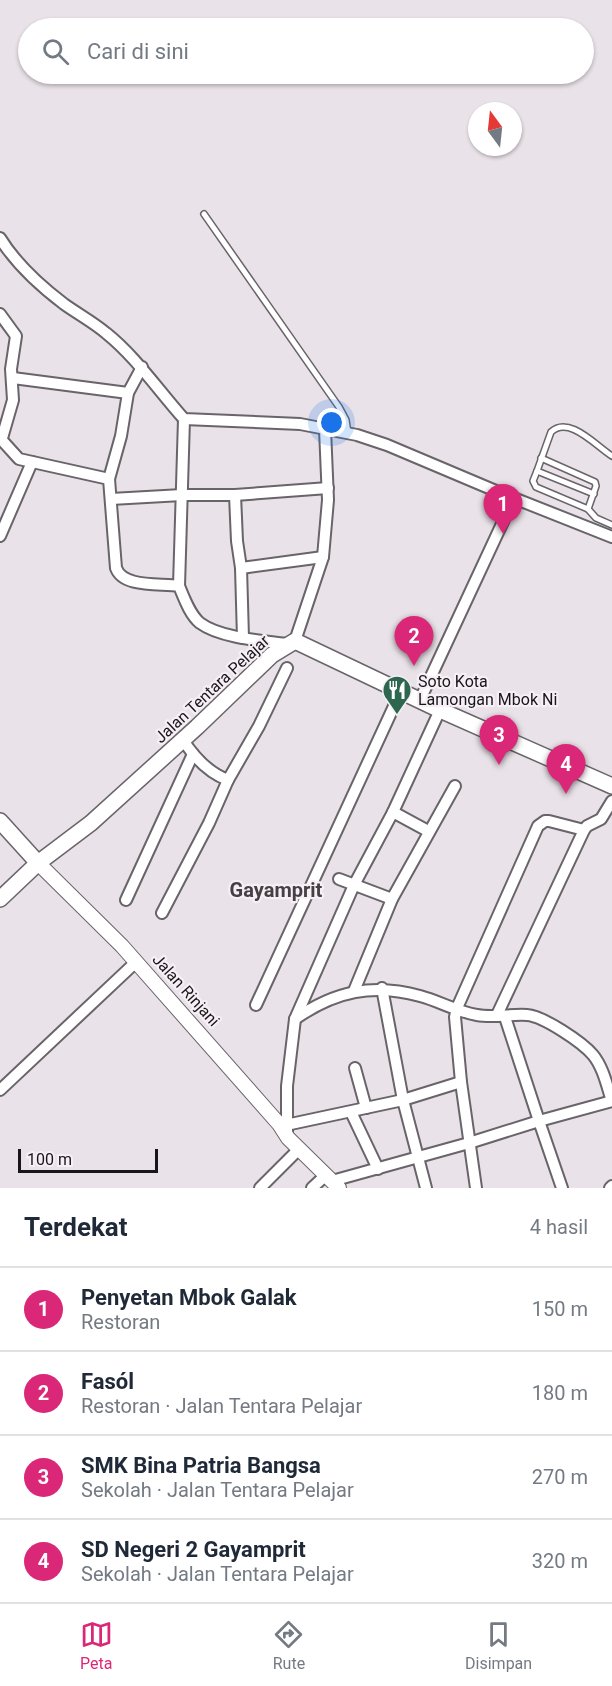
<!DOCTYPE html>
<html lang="id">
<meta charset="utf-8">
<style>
:root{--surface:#fff;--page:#f2f2f3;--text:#1f2937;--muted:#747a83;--line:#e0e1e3;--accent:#db2777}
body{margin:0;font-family:Roboto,sans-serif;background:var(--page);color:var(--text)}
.compass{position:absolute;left:468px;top:102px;width:54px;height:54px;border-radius:50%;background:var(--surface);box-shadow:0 2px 4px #0004;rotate:345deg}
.scale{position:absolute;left:18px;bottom:15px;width:140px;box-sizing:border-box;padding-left:6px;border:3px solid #181618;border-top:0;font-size:16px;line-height:21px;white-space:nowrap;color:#181618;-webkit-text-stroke:4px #f6eff5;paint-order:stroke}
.you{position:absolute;left:332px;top:423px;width:21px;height:21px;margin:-15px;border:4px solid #fff;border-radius:50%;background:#1a73e8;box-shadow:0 0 0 9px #1a73e833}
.badge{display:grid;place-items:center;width:39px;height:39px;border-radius:50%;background:var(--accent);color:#fff;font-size:20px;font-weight:700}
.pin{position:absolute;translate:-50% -50px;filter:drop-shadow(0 2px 3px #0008)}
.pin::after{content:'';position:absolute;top:32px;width:21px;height:18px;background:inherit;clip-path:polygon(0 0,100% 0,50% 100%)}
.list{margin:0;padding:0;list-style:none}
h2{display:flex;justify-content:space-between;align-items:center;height:78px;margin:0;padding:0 24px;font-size:26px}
h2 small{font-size:20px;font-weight:400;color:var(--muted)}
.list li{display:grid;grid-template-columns:39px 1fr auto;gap:18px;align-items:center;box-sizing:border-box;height:84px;padding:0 24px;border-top:2px solid var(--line)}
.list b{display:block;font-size:22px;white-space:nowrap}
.list p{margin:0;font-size:20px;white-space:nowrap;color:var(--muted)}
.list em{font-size:20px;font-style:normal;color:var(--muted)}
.icon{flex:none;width:33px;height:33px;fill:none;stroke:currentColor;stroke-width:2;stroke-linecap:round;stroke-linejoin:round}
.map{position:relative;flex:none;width:612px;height:1188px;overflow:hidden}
.search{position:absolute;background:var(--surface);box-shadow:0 2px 4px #0004;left:18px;right:18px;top:18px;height:66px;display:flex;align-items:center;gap:15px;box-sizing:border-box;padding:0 21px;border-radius:33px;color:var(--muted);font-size:22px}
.sheet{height:414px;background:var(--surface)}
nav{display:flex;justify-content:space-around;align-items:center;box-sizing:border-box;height:84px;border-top:2px solid var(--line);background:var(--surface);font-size:16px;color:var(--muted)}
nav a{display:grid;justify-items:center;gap:3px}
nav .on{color:var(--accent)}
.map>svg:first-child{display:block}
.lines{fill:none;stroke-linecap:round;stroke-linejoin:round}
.service-casing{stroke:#696469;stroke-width:8}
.minor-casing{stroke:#696469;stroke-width:14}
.tertiary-casing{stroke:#696469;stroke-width:16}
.secondary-casing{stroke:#696469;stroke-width:18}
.service{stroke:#fff;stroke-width:5}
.minor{stroke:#fff;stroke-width:10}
.tertiary{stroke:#fff;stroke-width:14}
.secondary{stroke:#fff;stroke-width:15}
.labels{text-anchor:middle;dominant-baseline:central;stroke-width:4.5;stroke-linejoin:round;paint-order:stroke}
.poi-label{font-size:16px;fill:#181618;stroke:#f6eff5;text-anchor:start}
.street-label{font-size:16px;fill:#181618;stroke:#f6eff5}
.quarter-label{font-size:20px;font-weight:bold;fill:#464045;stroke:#f6eff5}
</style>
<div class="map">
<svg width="612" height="1188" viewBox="0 0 612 1188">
<rect width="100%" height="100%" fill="#e9e2e8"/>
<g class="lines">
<g class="service-casing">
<g id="service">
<path d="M204 214 339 407 346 420 348 433"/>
<path d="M541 458 595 482 596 486 588 509 596 518 612 525"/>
<path d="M537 471 533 481 536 487 588 509"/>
<path d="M594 494 537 471 551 432C569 415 596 446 612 456"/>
</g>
</g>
<g class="minor-casing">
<g id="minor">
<path d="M0 238C16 264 39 285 64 304 78 314 93 322 106 333 136 357 158 390 184 419L300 424 357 435 387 445 496 491 612 537"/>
<path d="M0 314 16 336 11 369 13 400 2 438"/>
<path d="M13 378 128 393"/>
<path d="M0 438 19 459 109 479 116 568C123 588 160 583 179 586 184 598 190 615 200 623 220 638 264 641 287 644"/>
<path d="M109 479 121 436 128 393 142 367"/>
<path d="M235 495 237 541 241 568 243 638"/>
<path d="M111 499 182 495H235L328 488"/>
<path d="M0 536 32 462"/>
<path d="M241 568 323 557"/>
<path d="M179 586 184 419"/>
<path d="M295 641 323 557 328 500 325 429"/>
<path d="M420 700 514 498"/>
<path d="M183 740C194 757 209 773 228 780"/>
<path d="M393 812 428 831"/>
<path d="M339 879 392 899"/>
<path d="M126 900 193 754"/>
<path d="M162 913 209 823 228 780 259 726 287 668"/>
<path d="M382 988 403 1100 426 1188"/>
<path d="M354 991 392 899 455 786"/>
<path d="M256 1005 401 691"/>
<path d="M497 1015 584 830 587 826 601 819 612 801"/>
<path d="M505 1017 539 1121 612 1101"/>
<path d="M295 1019C335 991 373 983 420 996 439 1001 458 1012 477 1015 493 1018 510 1014 527 1015 543 1016 582 1042 593 1055 603 1067 607 1086 612 1101"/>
<path d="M355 1068 366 1108"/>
<path d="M0 1090 136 962"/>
<path d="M351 1112 378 1169"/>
<path d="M286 1125 403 1100 461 1082"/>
<path d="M287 1135V1086L295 1019 354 885 393 812 440 710"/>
<path d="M332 1181 469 1143 539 1121 562 1188"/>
<path d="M260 1188 299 1149"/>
<path d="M312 1188 326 1175"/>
<path d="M476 1188 461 1082 455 1017 457 1008 538 826 545 821H549L584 830"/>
<path d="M610 1188 612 1186"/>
</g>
</g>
<g class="tertiary-casing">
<path id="tertiary" d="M38 863 122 946 279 1124 288 1138 339 1188"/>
</g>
<g class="secondary-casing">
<g id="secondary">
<path d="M0 821 38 863"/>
<path d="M0 899 38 863 91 823 197 727 272 655 295 641 440 710 612 786"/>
</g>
</g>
<use href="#service" class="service"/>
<use href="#minor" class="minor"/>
<use href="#tertiary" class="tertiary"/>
<use href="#secondary" class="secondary"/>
</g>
<defs>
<g id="restaurant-pin" transform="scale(1.5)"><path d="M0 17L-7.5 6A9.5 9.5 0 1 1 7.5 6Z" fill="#2e6750" stroke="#f6eff5"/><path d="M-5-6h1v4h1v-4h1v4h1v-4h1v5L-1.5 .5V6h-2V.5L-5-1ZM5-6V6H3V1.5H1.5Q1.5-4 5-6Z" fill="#fff"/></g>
</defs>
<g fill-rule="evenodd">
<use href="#restaurant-pin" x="397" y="690"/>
</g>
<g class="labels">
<g class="poi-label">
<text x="418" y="681">Soto Kota<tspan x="418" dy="18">Lamongan Mbok Ni</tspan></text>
</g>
<g class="street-label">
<text transform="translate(212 689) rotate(-43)">Jalan Tentara Pelajar</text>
<text transform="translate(186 990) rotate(48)">Jalan Rinjani</text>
</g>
<g class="quarter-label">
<text x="276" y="890">Gayamprit</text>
</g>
</g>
</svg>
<svg class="compass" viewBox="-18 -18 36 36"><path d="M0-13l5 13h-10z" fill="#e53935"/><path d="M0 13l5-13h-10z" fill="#747a83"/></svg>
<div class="scale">100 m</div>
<div class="you"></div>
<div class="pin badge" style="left:503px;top:534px">1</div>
<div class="pin badge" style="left:414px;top:666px">2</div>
<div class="pin badge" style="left:499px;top:765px">3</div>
<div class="pin badge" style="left:566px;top:794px">4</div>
<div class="search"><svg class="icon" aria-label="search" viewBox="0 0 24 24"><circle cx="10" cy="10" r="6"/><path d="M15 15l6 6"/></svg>Cari di sini</div>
</div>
<section class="sheet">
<h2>Terdekat<small>4 hasil</small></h2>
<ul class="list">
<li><span class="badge">1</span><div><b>Penyetan Mbok Galak</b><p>Restoran</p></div><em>150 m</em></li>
<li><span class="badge">2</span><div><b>Fasól</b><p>Restoran · Jalan Tentara Pelajar</p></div><em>180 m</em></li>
<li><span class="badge">3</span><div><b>SMK Bina Patria Bangsa</b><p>Sekolah · Jalan Tentara Pelajar</p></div><em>270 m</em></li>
<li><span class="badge">4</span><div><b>SD Negeri 2 Gayamprit</b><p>Sekolah · Jalan Tentara Pelajar</p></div><em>320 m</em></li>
</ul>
</section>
<nav>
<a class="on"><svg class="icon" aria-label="map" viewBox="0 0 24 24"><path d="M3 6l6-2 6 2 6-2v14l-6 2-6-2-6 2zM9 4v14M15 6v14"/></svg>Peta</a>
<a><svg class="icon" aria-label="directions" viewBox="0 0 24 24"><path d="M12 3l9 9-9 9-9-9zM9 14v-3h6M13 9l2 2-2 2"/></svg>Rute</a>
<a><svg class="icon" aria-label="saved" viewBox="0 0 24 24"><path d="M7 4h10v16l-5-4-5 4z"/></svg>Disimpan</a>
</nav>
